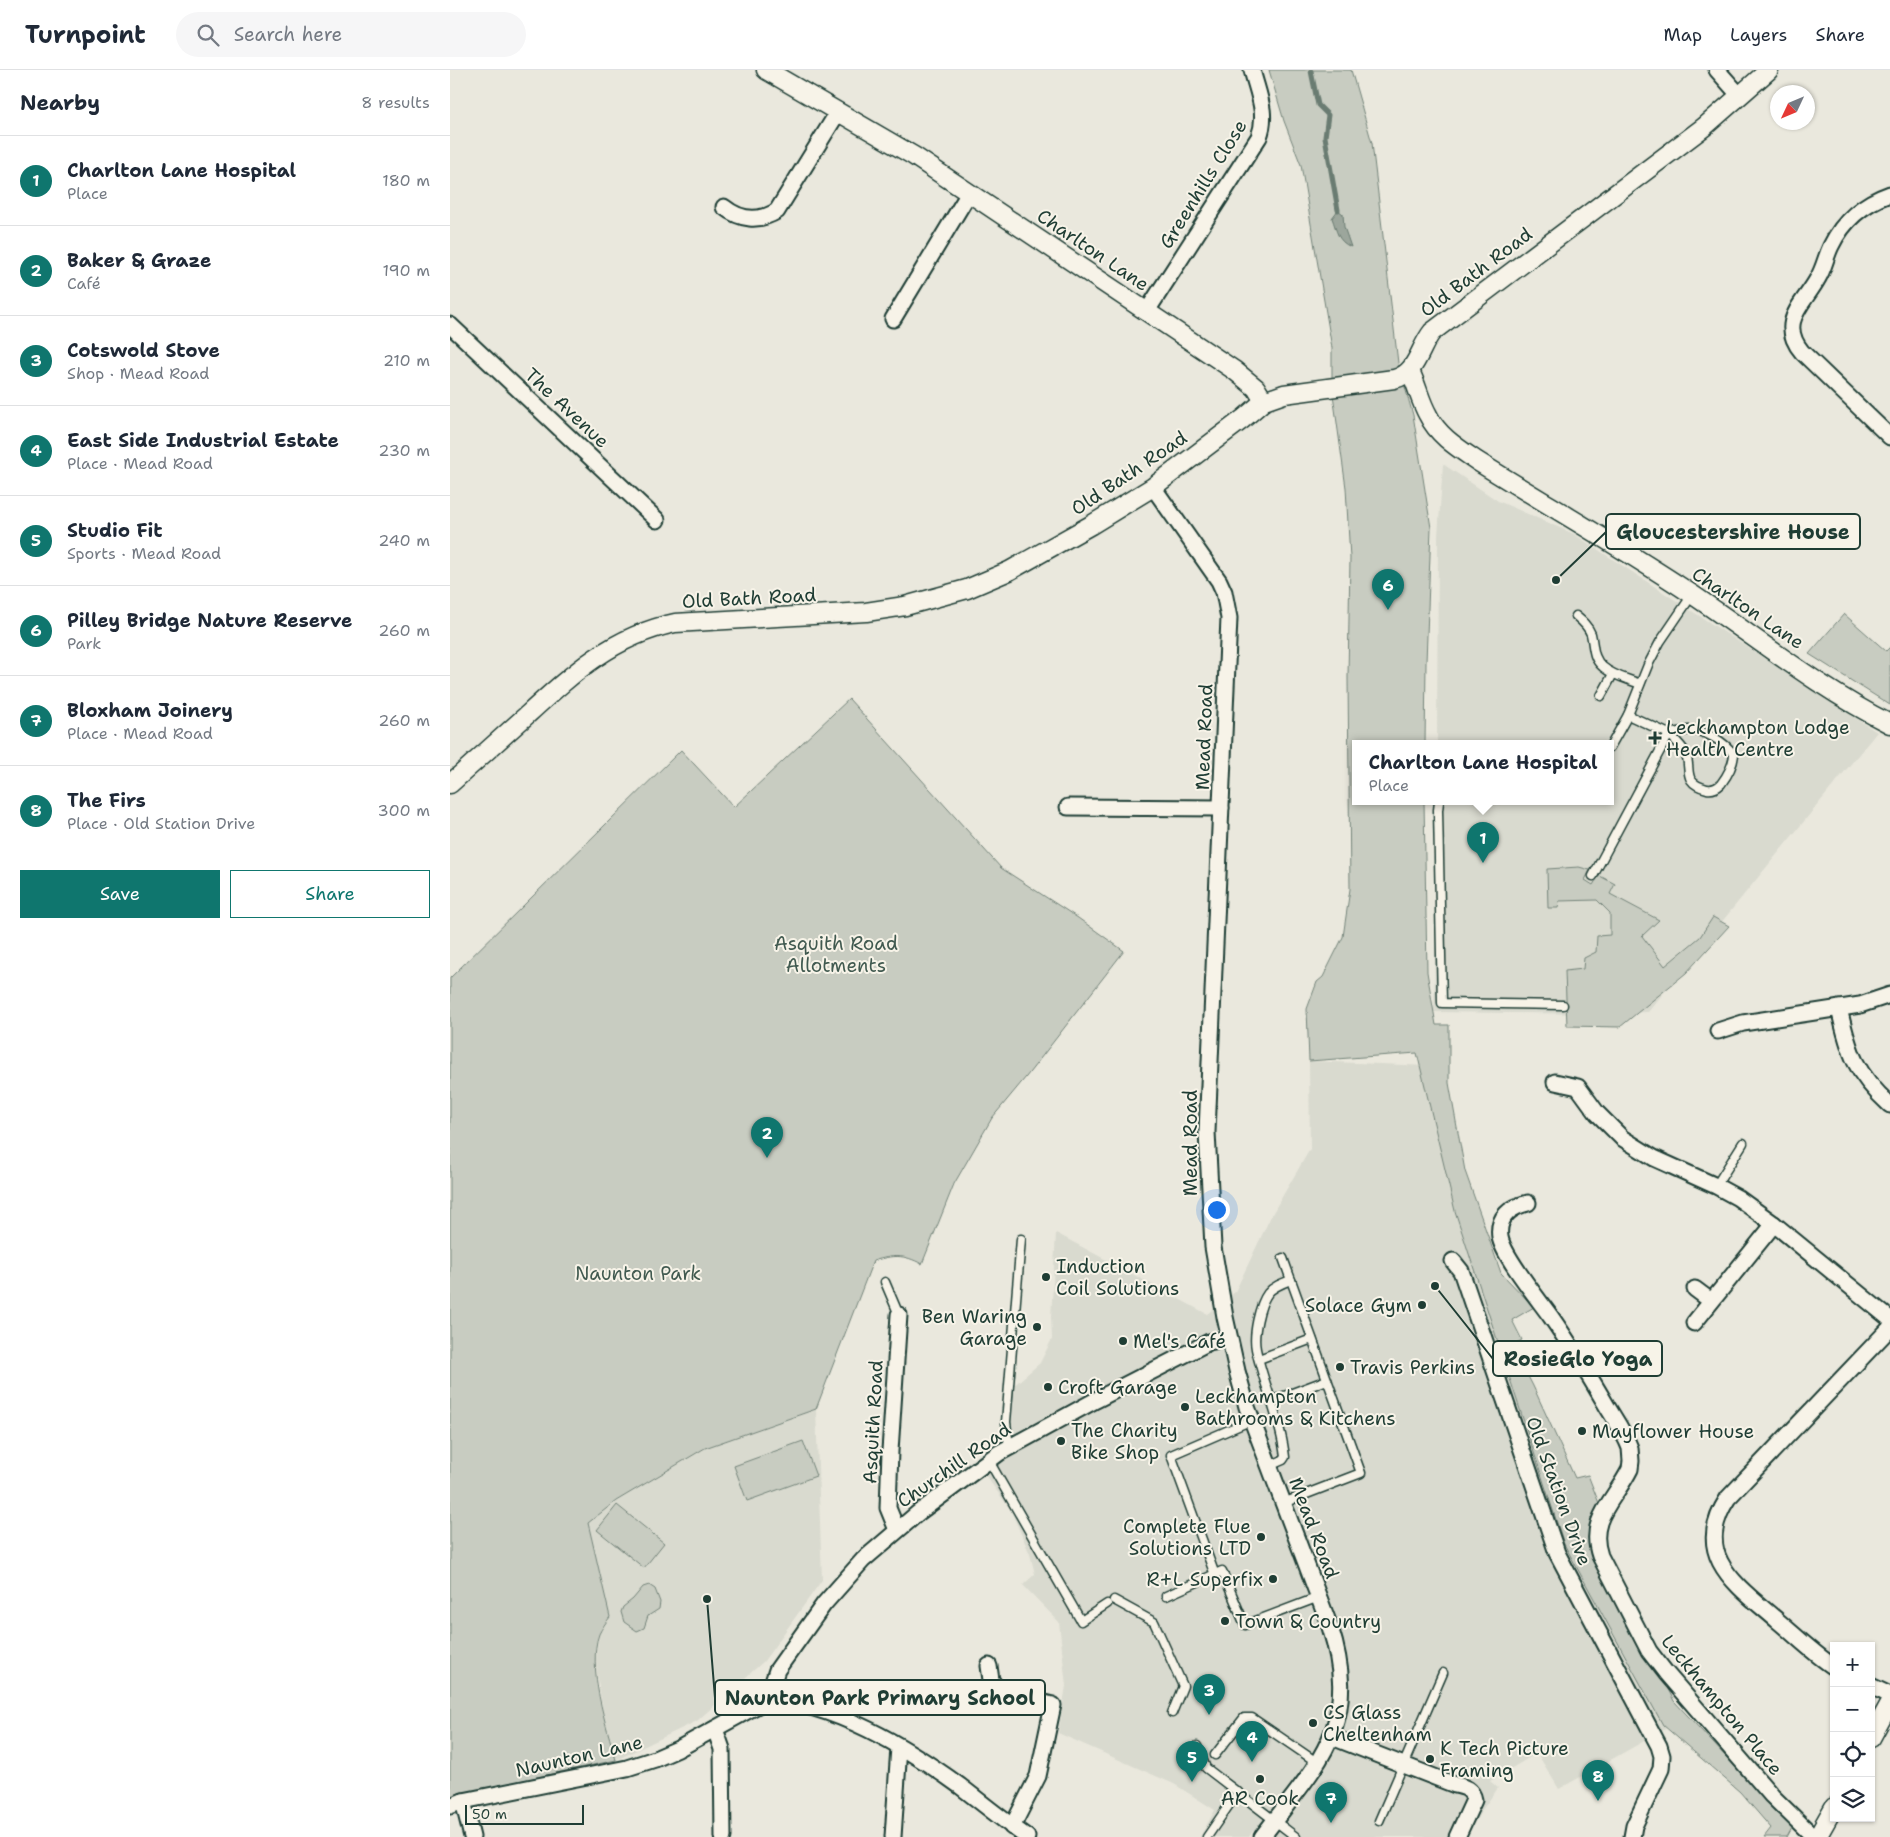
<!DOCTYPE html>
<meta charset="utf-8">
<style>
:root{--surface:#fff;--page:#f6f6f7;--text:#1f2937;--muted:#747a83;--line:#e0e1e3;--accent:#0f766e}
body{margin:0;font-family:"Shantell Sans",sans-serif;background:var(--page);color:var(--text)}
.controls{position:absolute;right:15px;bottom:15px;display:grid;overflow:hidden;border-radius:0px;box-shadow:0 1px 4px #0004}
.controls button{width:45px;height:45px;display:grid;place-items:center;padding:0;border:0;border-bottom:1px solid var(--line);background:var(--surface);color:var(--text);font:25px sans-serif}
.compass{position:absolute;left:1320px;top:15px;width:45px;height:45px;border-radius:50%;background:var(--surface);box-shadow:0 1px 4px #0004;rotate:226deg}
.scale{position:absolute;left:15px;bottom:12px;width:119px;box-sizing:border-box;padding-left:5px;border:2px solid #1f3d34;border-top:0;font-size:14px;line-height:18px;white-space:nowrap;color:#1f3d34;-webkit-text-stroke:4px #f7f3e8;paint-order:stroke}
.you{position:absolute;left:766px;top:1139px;width:18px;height:18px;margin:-12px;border:4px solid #fff;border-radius:50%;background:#1a73e8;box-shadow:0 0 0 8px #1a73e833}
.badge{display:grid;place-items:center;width:32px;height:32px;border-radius:50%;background:var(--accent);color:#fff;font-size:16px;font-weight:700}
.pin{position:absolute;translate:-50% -41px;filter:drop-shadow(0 1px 2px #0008)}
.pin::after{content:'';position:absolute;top:26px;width:18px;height:15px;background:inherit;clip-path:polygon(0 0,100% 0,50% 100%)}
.popup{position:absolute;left:902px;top:670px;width:262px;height:65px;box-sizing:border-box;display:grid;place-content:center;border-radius:0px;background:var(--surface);filter:drop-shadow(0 1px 4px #0005);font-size:16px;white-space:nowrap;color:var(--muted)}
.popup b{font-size:19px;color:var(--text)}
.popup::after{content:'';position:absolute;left:50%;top:100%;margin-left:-10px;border:10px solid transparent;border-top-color:var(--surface)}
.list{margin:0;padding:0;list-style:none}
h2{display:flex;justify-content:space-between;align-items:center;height:65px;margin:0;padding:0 20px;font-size:21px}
h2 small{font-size:16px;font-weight:400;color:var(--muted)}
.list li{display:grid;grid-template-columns:32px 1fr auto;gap:15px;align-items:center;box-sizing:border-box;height:90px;padding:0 20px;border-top:1px solid var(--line)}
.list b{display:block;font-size:19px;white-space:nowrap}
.list p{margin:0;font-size:16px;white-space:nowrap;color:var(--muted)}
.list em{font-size:16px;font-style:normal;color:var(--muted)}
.actions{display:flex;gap:10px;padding:15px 20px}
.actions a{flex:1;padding:11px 0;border:1px solid var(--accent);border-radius:0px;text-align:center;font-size:18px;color:var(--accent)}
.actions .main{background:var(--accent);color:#fff}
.icon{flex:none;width:28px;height:28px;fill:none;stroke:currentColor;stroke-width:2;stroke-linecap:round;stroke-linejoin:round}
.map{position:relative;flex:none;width:1440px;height:1767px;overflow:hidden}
header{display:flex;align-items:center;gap:30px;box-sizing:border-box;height:70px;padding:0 25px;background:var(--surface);border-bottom:1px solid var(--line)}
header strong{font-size:24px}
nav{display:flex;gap:28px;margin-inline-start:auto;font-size:18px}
.search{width:350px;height:45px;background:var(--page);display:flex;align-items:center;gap:12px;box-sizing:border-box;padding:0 18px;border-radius:28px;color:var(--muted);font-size:19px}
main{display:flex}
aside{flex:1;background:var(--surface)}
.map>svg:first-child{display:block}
.built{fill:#d9dacf}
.green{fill:#c8ccc1;stroke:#74847a}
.water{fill:#9ca69c;stroke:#6a7c72}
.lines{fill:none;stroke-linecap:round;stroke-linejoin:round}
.stream{stroke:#6a7c72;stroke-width:5}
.service-casing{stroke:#1f3d34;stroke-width:11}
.minor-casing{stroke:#1f3d34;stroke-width:19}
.tertiary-casing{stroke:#1f3d34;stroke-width:21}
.service{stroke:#f7f3e8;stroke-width:8}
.minor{stroke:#f7f3e8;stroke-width:15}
.tertiary{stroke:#f7f3e8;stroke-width:18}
.poi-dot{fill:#1f3d34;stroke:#f7f3e8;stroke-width:2}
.labels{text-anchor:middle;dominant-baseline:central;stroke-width:4;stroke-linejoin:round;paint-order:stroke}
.street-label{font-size:19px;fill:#1f3d34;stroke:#f7f3e8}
.poi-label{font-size:19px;fill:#1f3d34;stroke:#f7f3e8;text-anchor:start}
.park-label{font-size:19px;fill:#415a50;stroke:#f7f3e8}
.leader{fill:none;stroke:#1f3d34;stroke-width:2}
.callout-dot{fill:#1f3d34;stroke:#f7f3e8;stroke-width:2}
.callout{fill:#f7f3e8;stroke:#1f3d34;stroke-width:2}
.callout-label{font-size:20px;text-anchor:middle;font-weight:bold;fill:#1f3d34}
</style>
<header>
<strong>Turnpoint</strong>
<div class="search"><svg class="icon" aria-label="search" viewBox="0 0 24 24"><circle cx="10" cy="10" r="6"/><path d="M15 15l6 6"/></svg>Search here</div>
<nav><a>Map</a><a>Layers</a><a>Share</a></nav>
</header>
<main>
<aside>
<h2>Nearby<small>8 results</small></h2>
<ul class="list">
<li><span class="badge">1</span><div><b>Charlton Lane Hospital</b><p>Place</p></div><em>180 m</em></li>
<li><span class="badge">2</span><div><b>Baker &amp; Graze</b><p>Café</p></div><em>190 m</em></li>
<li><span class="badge">3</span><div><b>Cotswold Stove</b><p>Shop · Mead Road</p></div><em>210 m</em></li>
<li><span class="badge">4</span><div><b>East Side Industrial Estate</b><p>Place · Mead Road</p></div><em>230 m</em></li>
<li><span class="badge">5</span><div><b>Studio Fit</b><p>Sports · Mead Road</p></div><em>240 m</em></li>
<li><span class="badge">6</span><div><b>Pilley Bridge Nature Reserve</b><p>Park</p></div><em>260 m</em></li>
<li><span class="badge">7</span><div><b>Bloxham Joinery</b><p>Place · Mead Road</p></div><em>260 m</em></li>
<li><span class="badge">8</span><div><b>The Firs</b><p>Place · Old Station Drive</p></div><em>300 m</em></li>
</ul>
<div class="actions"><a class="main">Save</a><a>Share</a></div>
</aside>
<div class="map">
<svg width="1440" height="1767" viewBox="0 0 1440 1767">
<rect width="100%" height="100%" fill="#eae8dd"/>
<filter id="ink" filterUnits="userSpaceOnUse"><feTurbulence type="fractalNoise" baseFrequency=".02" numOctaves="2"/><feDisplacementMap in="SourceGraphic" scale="10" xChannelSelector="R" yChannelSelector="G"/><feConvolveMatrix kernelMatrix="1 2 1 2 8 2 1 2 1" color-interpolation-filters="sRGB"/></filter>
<g filter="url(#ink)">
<g class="built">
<path d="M993 394 1048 431 1124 464 1427 662 1198 942 1154 944 984 942 987 732H1160V674H987L988 466Z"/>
<path d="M859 991 978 996 1024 1196 1219 1657 1109 1719 1087 1683 1040 1711 1048 1718 1032 1740 1016 1767H815L803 1761 799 1767H750L765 1740 724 1714 608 1663 616 1616 609 1552 573 1515 585 1504 580 1484 560 1439 533 1402 552 1361 553 1325 590 1293 602 1269 601 1247 606 1163 757 1244 785 1222 821 1146 860 1079Z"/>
<path d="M366 1339 372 1510 314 1591 247 1651 166 1690 154 1650 145 1591 149 1564 160 1547 138 1453 166 1431 255 1378Z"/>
</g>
<g class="green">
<path d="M819 0H901L922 73 948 293 963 345 981 458 976 592 975 674H906V732H974L977 902 986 955H999V1013L1015 1101 1051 1203 1084 1237 1062 1250 1072 1270 1062 1275 1083 1316 1125 1408 1138 1405 1152 1441 1143 1473 1224 1631 1342 1758 1337 1767H1314L1321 1758 1290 1722 1213 1655 1114 1474 1005 1141 967 983 859 991 857 939 867 912 873 907 893 867 900 819 898 607 900 488 896 418 882 317V278L851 95 834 51Z"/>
<path d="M1394 544 1436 581 1440 577V635L1359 584Z"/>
<path d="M399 629 551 798 628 848 674 881 576 1007 542 1048 504 1114 472 1194C453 1184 443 1185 423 1191L366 1339 255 1378 166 1431 138 1453 160 1547C156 1552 152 1558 149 1564 137 1597 156 1656 166 1690L0 1726V908L231 680 284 737Z"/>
<path d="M1129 797 1140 800 1135 810 1143 815 1148 807 1150 806 1165 814 1160 824 1209 850 1192 866 1215 896 1250 867 1263 847 1279 856 1236 903 1170 957 1117 956 1115 901 1133 899 1134 888 1146 882 1147 866 1160 865V843L1147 830 1109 831 1108 838H1098L1097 799Z"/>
<path d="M353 1371 366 1406 297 1431 284 1396Z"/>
<path d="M167 1435 214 1473 194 1498 147 1460Z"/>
<path d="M199 1515 205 1519 210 1532 209 1539 198 1546 194 1558 187 1561 174 1552 171 1542 173 1537 183 1529 193 1517Z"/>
</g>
<path class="water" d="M888 140 893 144 894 157 901 177C887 171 887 161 882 148Z"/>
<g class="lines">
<path class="stream" d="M861 1 868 35 878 45 875 67 888 140"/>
<g class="service-casing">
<g id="service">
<path d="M1126 546C1132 551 1138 556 1141 564 1144 576 1142 588 1153 597 1163 606 1178 609 1190 614"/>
<path d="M1151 626 1163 604"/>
<path d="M1239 660C1255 660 1275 672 1284 685 1283 695 1277 706 1271 714 1267 718 1263 720 1257 719 1230 712 1243 698 1235 682 1231 675 1225 670 1219 664Z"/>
<path d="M1160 677 1178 645 1198 595 1210 572 1242 525"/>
<path d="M989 732 988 740 992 933 1113 935"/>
<path d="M1143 806 1219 664 1178 645"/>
<path d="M1266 1116 1293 1073"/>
<path d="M435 1212 449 1245"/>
<path d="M809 1289 862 1269"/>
<path d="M821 1331 877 1310"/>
<path d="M559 1377 556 1352 571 1169"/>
<path d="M539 1391 631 1551 657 1534"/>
<path d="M819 1396 833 1390 835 1387 834 1380C829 1345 813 1313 806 1279 803 1265 809 1235 818 1223 824 1216 833 1213 841 1210"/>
<path d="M833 1433 911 1403 833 1188"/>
<path d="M765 1505 721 1385 802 1350"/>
<path d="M716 1526 772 1501 795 1555 869 1527"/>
<path d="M664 1530 704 1552 733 1616 722 1643"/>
<path d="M747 1676 756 1698 846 1767"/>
<path d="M765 1685 794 1648H802L868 1693"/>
<path d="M929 1751 993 1603"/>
<path d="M757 1767 788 1722"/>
</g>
</g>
<g class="minor-casing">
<g id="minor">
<path d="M1267 0 1290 26"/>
<path d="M1440 124C1414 133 1393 151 1381 176 1376 186 1374 198 1368 208 1354 234 1327 252 1352 282L1440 367"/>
<path d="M274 137C290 150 309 152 327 141L388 42"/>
<path d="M697 241 809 67C818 43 808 24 802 0"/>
<path d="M443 249 519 123"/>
<path d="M0 255 207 450"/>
<path d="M703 417 769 511 774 522 779 548 757 1062 763 1177 775 1247 787 1301 797 1337 880 1557C912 1656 867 1694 812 1767"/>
<path d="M618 737 771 738"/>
<path d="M1389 938C1399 983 1405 1003 1440 1035"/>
<path d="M1268 961 1293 953 1410 935 1440 925"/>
<path d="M1105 1012 1128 1017 1147 1043 1172 1068 1204 1088 1266 1116 1288 1128 1324 1154 1440 1249"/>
<path d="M1078 1133C1060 1137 1047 1147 1050 1167 1053 1186 1089 1230 1101 1247 1122 1277 1140 1307 1158 1338 1166 1351 1175 1364 1180 1378L1181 1391 1180 1399C1165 1430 1137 1449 1150 1486L1199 1581 1216 1603 1322 1726 1364 1767"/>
<path d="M1003 1191 1011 1201 1107 1483 1209 1676 1212 1686 1211 1699 1184 1756 1182 1767"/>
<path d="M1245 1219 1261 1231"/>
<path d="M1244 1253 1324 1154"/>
<path d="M447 1460 438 1438 440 1381 449 1245"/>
<path d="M539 1596 541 1610 550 1623 603 1635 588 1706 562 1757"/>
<path d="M1384 1597C1364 1584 1346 1566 1328 1551 1288 1516 1240 1486 1278 1428L1440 1258"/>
<path d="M1421 1616 1440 1625"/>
<path d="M317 1630 327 1600 374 1534 413 1490 468 1443 549 1383 646 1330 759 1272 779 1268"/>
<path d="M265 1659 272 1679 273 1767"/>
<path d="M882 1667 1005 1715C1015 1717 1022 1719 1024 1730L1007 1767"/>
<path d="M13 1731 22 1767"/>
<path d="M0 1736 13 1731 177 1698 205 1689 228 1679 317 1630C382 1632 458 1678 510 1716 532 1733 554 1751 577 1767"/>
<path d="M443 1767 449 1677"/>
</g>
</g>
<g class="tertiary-casing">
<g id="tertiary">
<path d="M316 0 464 86 784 300 806 318 814 331"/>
<path d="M960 301C967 315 970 331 978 345 988 366 1008 378 1027 391 1099 436 1173 478 1243 525 1308 569 1370 619 1440 654"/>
<path d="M0 714C26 691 51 668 77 645 123 603 163 566 225 553L416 542 455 536 517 519 559 501 641 455 703 417 793 349 814 331 834 324 944 309C967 304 969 278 982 262L1254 57 1319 0"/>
<path d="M1421 1668 1440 1633"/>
<path d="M1367 1767 1384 1737"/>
</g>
</g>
<use href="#service" class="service"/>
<use href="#minor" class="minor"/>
<use href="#tertiary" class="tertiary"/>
</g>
</g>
<g class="poi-dot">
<path d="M1202.5 660.5h5v5h5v5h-5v5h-5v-5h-5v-5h5z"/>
<circle cx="596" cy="1207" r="5"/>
<circle cx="972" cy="1235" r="5"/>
<circle cx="587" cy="1257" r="5"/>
<circle cx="673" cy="1271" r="5"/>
<circle cx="890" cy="1297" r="5"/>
<circle cx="598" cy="1317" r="5"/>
<circle cx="735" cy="1337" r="5"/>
<circle cx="1132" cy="1361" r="5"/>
<circle cx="611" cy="1371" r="5"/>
<circle cx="811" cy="1467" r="5"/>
<circle cx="823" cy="1509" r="5"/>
<circle cx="775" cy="1551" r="5"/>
<circle cx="863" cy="1653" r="5"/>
<circle cx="980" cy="1689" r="5"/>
<circle cx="810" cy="1709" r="5"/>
</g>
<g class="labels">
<g class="street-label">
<text transform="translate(753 114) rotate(-58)">Greenhills Close</text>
<text transform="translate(643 180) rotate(34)">Charlton Lane</text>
<text transform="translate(1026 202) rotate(-37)">Old Bath Road</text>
<text transform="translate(117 338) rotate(43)">The Avenue</text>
<text transform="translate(679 403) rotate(-34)">Old Bath Road</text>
<text transform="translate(299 528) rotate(-3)">Old Bath Road</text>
<text transform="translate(1298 538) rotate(34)">Charlton Lane</text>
<text transform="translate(754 667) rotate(-88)">Mead Road</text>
<text transform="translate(740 1073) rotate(-90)">Mead Road</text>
<text transform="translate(423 1352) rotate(-87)">Asquith Road</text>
<text transform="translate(504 1395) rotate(-35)">Churchill Road</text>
<text transform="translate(1109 1421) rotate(70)">Old Station Drive</text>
<text transform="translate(864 1458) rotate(69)">Mead Road</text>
<text transform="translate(1272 1635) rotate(50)">Leckhampton Place</text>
<text transform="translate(129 1686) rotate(-13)">Naunton Lane</text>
</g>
<g class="poi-label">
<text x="1216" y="657">Leckhampton Lodge<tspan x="1216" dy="22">Health Centre</tspan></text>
<text x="606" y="1196">Induction<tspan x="606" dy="22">Coil Solutions</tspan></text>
<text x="962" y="1235" text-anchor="end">Solace Gym</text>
<text x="577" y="1246" text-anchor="end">Ben Waring<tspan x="577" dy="22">Garage</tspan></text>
<text x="683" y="1271">Mel's Café</text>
<text x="900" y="1297">Travis Perkins</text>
<text x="608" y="1317">Croft Garage</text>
<text x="745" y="1326">Leckhampton<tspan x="745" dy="22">Bathrooms &amp; Kitchens</tspan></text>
<text x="621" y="1360">The Charity<tspan x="621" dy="22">Bike Shop</tspan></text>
<text x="1142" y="1361">Mayflower House</text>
<text x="801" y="1456" text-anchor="end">Complete Flue<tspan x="801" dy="22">Solutions LTD</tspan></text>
<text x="813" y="1509" text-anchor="end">R+L Superfix</text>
<text x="785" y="1551">Town &amp; Country</text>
<text x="873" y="1642">CS Glass<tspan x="873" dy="22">Cheltenham</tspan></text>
<text x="990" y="1678">K Tech Picture<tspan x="990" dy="22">Framing</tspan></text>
<text x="810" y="1728" text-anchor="middle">AR Cook</text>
</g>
<g class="park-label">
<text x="386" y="873">Asquith Road<tspan x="386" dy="22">Allotments</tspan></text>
<text x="188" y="1203">Naunton Park</text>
</g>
</g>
<path class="leader" d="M1106 510L1156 462M985 1216L1043 1289M257 1529L265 1628"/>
<g class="callout-dot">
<circle cx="1106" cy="510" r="5"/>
<circle cx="985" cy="1216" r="5"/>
<circle cx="257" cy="1529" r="5"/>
</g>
<g class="callout">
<rect x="1156" y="444" width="254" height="35" rx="5"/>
<rect x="1043" y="1271" width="169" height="35" rx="5"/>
<rect x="265" y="1610" width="330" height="35" rx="5"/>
</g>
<g class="callout-label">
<text x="1283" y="469">Gloucestershire House</text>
<text x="1128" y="1296">RosieGlo Yoga</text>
<text x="430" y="1635">Naunton Park Primary School</text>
</g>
</svg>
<div class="controls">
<button>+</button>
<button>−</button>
<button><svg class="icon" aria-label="locate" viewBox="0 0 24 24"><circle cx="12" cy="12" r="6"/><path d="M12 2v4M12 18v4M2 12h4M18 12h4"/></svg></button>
<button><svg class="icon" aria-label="layers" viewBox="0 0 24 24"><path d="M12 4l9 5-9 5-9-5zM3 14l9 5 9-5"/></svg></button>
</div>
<svg class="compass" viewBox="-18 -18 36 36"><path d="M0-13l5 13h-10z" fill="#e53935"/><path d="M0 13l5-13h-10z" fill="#747a83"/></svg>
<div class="scale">50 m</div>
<div class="you"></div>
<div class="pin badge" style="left:1033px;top:793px">1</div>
<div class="popup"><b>Charlton Lane Hospital</b>Place</div>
<div class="pin badge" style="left:317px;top:1088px">2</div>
<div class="pin badge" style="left:759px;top:1645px">3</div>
<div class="pin badge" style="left:802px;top:1692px">4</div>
<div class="pin badge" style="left:742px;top:1712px">5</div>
<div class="pin badge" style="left:938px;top:540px">6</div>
<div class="pin badge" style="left:881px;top:1753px">7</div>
<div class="pin badge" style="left:1148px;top:1731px">8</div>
</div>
</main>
